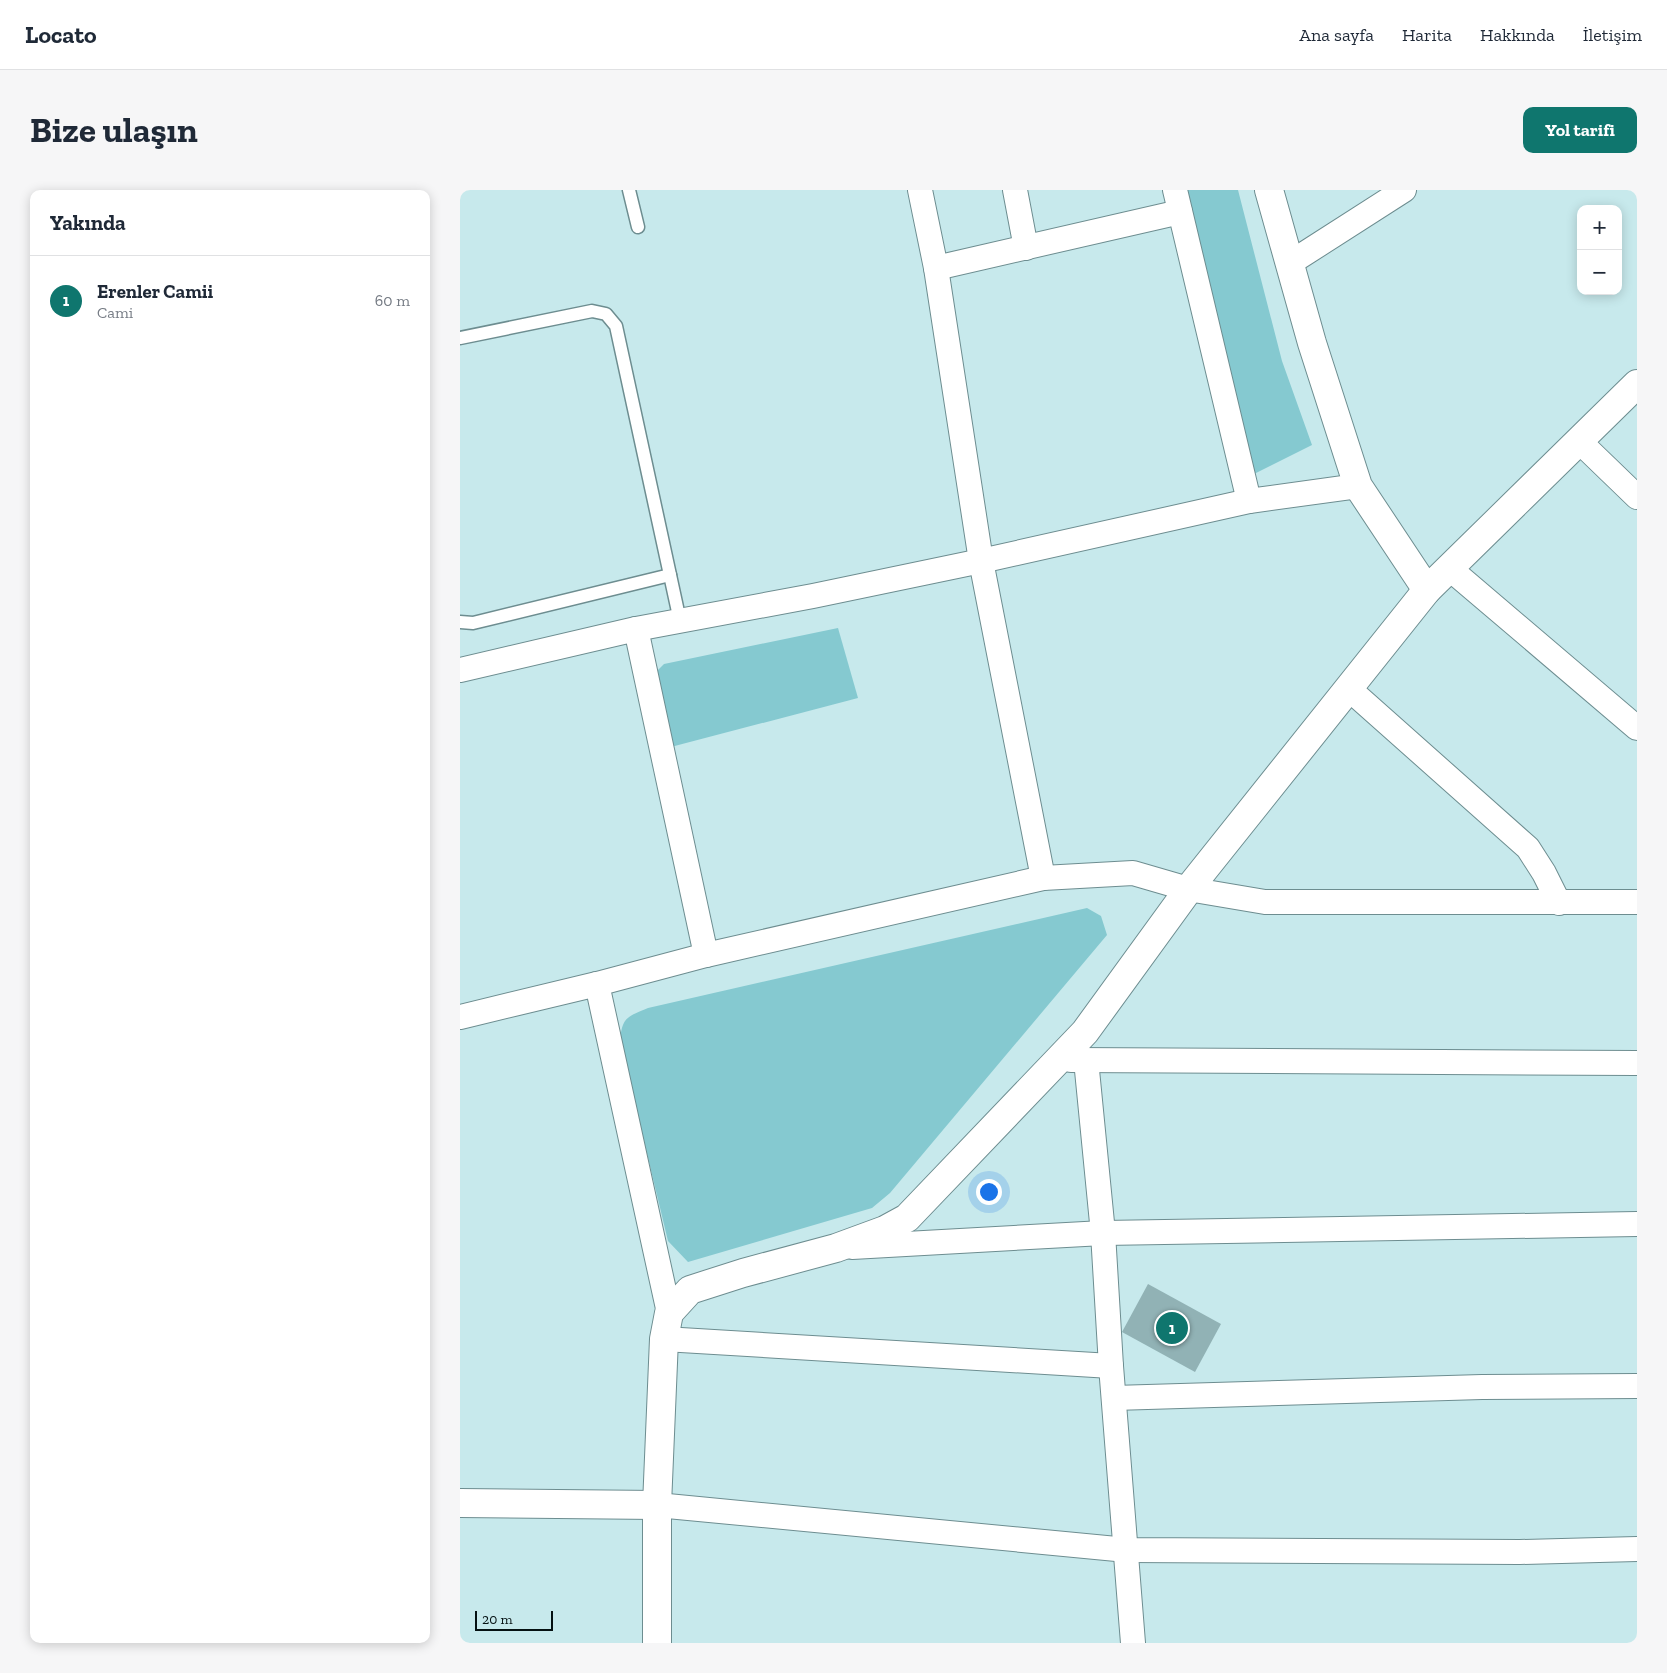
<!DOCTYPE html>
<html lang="tr">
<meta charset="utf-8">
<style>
:root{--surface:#fff;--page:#f6f6f7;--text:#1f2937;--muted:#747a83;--line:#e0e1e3;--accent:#0f766e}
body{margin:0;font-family:"Zilla Slab",serif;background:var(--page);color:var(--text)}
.controls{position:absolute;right:15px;top:15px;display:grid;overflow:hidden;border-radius:10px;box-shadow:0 2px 12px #0003}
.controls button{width:45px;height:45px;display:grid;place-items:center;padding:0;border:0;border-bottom:1px solid var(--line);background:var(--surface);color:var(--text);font:25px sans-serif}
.scale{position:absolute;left:15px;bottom:12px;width:78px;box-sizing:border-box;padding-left:5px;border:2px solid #051112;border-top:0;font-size:14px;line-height:18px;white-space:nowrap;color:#051112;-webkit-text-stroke:4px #c7e9ec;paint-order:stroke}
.you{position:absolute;left:528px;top:1001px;width:18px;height:18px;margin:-12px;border:4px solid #fff;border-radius:50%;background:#1a73e8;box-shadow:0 0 0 8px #1a73e833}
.badge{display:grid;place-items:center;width:32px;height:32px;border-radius:50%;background:var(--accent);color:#fff;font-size:16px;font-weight:700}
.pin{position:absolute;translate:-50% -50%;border:2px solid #fff;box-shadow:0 1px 5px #0006}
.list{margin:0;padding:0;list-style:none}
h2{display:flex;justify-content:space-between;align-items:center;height:65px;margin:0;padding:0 20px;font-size:21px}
h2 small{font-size:16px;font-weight:400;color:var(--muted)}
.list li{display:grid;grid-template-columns:32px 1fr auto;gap:15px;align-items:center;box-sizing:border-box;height:90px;padding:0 20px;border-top:1px solid var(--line)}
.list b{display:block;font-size:19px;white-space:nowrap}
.list p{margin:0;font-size:16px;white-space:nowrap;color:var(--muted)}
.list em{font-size:16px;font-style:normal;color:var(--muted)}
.map{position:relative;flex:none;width:1177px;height:1453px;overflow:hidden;border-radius:10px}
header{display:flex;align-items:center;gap:30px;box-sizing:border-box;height:70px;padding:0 25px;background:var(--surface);border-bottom:1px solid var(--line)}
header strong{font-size:24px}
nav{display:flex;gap:28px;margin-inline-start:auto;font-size:18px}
.intro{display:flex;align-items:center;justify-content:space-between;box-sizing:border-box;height:120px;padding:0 30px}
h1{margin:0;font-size:35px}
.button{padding:12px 22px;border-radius:10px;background:var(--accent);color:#fff;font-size:18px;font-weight:700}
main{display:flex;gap:30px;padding:0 30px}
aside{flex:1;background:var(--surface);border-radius:10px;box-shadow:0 2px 12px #0003}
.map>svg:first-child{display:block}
.green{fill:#85c9d0}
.building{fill:#91b2b5}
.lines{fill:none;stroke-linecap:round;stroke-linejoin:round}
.lane-casing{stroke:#6d8d90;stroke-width:15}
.street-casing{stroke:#6d8d90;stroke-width:26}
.secondary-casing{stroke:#6d8d90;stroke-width:30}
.lane{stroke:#fff;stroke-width:12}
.street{stroke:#fff;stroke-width:24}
.secondary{stroke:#fff;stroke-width:28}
</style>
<header>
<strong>Locato</strong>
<nav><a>Ana sayfa</a><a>Harita</a><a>Hakkında</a><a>İletişim</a></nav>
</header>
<div class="intro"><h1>Bize ulaşın</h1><a class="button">Yol tarifi</a></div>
<main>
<aside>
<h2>Yakında<small></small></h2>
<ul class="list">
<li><span class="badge">1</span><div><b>Erenler Camii</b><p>Cami</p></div><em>60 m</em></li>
</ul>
</aside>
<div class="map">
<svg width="1177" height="1453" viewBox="0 0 1177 1453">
<rect width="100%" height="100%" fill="#c7e9ec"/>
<g class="green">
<path d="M716 0H778L822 171 852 255 782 290Z"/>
<path d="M378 438 398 508 207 558 197 481 204 474Z"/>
<path d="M627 718 641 726 647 745 430 1003 412 1018 228 1072 208 1051 160 851C162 827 167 827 188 818Z"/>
</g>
<path class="building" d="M688 1094 761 1134 735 1182 662 1142Z"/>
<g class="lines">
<g class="lane-casing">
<g id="lane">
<path d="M169 0 178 37"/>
<path d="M0 148 132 121 146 124 156 136 220 431"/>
<path d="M0 432 13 433 210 385"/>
</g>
</g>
<g class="street-casing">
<g id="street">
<path d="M460 0 476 78 521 371 583 688"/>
<path d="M555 0 566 58"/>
<path d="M715 0 789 311"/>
<path d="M830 73 944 0"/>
<path d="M476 78 720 22"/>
<path d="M1119 251 1177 307"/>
<path d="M989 378 1177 538"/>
<path d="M176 439 246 765"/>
<path d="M0 480 176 439 353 406 521 371 789 311 898 296"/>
<path d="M888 498 1068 658 1084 683 1099 713"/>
<path d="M137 794 209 1123"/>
<path d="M0 827 137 794 246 765 583 688 673 683 728 699 805 712H1177"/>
<path d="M611 870 1177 873"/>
<path d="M626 870 643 1043 651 1176 673 1453"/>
<path d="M392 1057 643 1043 1177 1034"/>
<path d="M204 1149 651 1176"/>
<path d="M654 1208 1022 1197 1177 1196"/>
<path d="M197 1315 667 1360 1060 1362 1177 1359"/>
</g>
</g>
<g class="secondary-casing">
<g id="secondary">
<path d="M809 0 852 153 898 296 967 400"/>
<path d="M0 1313 197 1315"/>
<path d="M197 1453V1315L204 1149 209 1123 230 1100 283 1083 376 1058 425 1040 447 1028 625 842 734 692 967 400 1177 194"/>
</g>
</g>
<use href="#lane" class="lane"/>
<use href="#street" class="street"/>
<use href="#secondary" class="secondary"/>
</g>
</svg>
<div class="controls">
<button>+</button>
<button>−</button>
</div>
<div class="scale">20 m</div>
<div class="you"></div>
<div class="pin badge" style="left:712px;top:1138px">1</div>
</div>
</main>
